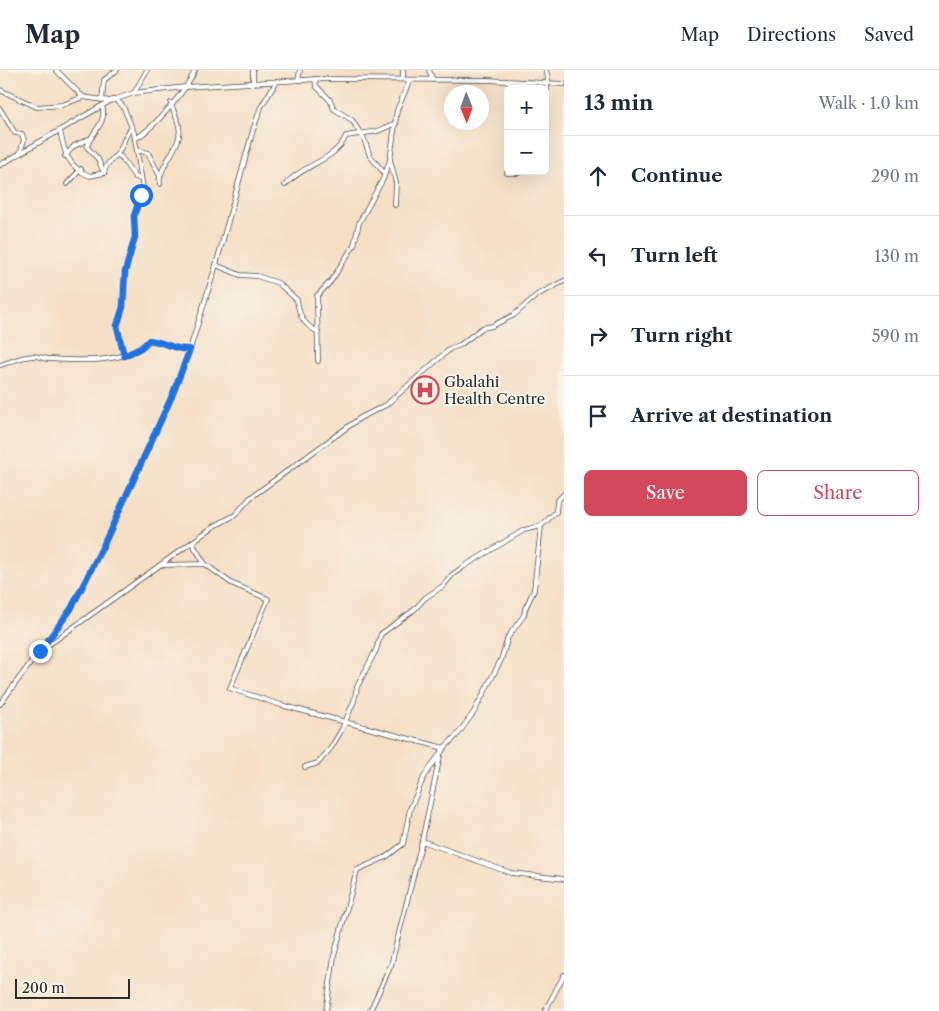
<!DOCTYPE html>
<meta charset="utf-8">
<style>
:root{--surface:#fff;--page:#f6f6f7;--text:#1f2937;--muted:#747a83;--line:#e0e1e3;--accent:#d1495b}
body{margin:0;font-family:"Libre Caslon Text",serif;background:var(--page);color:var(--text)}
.controls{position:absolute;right:15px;top:15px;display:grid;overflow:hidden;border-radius:8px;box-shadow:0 5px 20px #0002}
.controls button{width:45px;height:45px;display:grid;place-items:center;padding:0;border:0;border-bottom:1px solid var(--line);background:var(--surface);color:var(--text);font:25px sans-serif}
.compass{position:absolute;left:444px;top:15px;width:45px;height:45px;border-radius:50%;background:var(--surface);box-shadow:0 5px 20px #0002;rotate:179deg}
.scale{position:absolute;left:15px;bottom:12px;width:115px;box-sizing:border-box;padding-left:5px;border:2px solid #2b2b2b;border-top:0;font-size:14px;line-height:18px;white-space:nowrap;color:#2b2b2b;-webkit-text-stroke:4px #f7f3e8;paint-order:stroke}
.stop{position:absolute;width:15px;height:15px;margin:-11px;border:4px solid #1a73e8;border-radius:50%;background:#fff}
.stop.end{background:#1a73e8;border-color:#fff;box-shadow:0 1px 5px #0008}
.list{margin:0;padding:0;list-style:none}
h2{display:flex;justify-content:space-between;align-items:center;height:65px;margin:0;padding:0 20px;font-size:21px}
h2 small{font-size:16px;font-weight:400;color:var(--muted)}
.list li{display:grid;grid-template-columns:32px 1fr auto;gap:15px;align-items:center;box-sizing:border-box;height:80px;padding:0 20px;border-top:1px solid var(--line)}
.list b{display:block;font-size:19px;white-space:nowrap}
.list em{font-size:16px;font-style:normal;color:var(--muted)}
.actions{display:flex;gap:10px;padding:15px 20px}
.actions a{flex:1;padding:11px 0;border:1px solid var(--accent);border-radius:8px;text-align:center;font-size:18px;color:var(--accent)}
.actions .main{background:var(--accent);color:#fff}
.icon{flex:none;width:28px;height:28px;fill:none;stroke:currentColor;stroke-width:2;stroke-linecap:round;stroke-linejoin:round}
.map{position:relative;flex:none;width:564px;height:941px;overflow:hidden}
header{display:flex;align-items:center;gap:30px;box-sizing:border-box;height:70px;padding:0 25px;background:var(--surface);border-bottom:1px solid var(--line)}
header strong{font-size:24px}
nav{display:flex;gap:28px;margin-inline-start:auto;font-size:18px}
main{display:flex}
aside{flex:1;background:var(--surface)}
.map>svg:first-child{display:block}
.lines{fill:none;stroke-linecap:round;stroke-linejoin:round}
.minor-casing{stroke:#494642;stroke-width:5.5}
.minor{stroke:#fff;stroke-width:4}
.route{stroke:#1a73e8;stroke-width:6}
.labels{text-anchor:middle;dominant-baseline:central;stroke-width:4;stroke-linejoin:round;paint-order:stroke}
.poi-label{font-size:15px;fill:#2b2b2b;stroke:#f7f3e8;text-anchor:start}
</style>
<header>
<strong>Map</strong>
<nav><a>Map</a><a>Directions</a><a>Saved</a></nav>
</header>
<main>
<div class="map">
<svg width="564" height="941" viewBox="0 0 564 941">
<rect width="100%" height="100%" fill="#f7f3e8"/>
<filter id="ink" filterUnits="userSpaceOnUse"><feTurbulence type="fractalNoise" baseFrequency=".02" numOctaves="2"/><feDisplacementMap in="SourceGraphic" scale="10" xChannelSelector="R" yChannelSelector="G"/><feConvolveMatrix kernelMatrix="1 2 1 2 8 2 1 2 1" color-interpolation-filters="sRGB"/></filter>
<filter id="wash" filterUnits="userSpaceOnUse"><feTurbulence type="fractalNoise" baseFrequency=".0096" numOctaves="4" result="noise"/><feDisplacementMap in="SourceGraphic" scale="20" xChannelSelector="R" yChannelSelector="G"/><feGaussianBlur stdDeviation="1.12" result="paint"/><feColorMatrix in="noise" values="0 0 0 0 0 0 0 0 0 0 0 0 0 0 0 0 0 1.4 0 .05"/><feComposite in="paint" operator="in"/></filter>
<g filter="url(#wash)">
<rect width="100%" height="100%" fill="#f5e0c6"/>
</g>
<g filter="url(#ink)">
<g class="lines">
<g class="minor-casing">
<g id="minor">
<path d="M56 0 83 27"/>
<path d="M403 0V9"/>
<path d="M429 0 433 10"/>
<path d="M315 9 316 16 330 30 334 39 352 50 364 69 370 86 385 104"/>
<path d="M298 10 300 0"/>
<path d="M253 13V0"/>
<path d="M0 20 37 37 62 35 83 27 110 31"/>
<path d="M134 23 147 0"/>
<path d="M115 29 123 36 134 63 143 118 134 146 135 167 125 202 123 237 117 256 124 286"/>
<path d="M102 30 104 10 117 0"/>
<path d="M545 34 548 9 546 0"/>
<path d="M102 36C108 53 91 62 87 77L98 89 104 103"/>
<path d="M0 39 15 63 22 64 24 70 20 83"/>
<path d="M60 61C64 81 68 98 90 106L104 103C106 93 112 90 118 83 124 75 124 64 132 58"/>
<path d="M135 69C154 58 187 20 195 0"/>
<path d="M137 80 148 83 160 106"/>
<path d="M117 85 121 87 135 107 141 109"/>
<path d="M65 86 74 76 89 69"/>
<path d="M390 90 396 113 395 135"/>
<path d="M0 95 110 31 134 23 185 17 318 9 487 10 564 14"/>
<path d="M507 103H519L520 101"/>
<path d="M67 114 81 99"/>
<path d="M160 114C157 101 176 81 179 67 182 54 174 45 171 33"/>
<path d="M285 115C303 94 335 91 346 66L378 61 396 53"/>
<path d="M216 195 240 205 257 206 278 213 297 230C299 246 304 255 318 262"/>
<path d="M318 291 317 226 331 211 354 175 359 153 383 109 390 90 397 40 410 10"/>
<path d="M0 295C10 292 23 286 34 286 39 286 44 289 49 289 81 291 126 294 149 271 164 271 175 281 190 279"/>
<path d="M192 473 205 494"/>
<path d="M162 495 205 494 231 513 268 529 230 618"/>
<path d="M43 579 213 457 235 445 250 428 360 348 386 335 451 278 460 275 482 258 492 256 514 245 537 225 564 211"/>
<path d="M232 619 281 635 444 678"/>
<path d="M0 634 71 539 104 474 172 326 190 279 216 195 253 60 261 37 277 11"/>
<path d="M305 697 318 693 331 678 342 659 354 631 357 617 376 580 381 564 414 540 425 528 443 516 452 505 463 497 524 460 541 456"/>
<path d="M422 771 511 803 564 809"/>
<path d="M326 941 334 886 357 800 386 787 403 774 410 739 424 707 444 678 458 664 474 642 501 590 508 567 524 545 525 539 534 520 541 456 556 442 557 431 564 424"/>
<path d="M370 941 391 895 422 771 440 686"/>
<path d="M545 941 564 905"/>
</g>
</g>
<use href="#minor" class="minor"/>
</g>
</g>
<g class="lines" filter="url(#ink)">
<path class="route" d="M40 581 71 539 104 474 172 326 190 279C175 281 164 271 149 270L141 278 124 286 117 256 123 237 125 202 135 167 134 146 141 125"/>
</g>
<defs>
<g id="hospital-ring" transform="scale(1.4375)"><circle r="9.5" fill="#f7f3e8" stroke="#d1495b" stroke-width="1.5"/><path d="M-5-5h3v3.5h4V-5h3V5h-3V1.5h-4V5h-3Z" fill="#d1495b"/></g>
</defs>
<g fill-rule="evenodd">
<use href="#hospital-ring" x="425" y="320"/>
</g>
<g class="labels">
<g class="poi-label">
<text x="444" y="311">Gbalahi<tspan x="444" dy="17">Health Centre</tspan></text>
</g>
</g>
</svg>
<div class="controls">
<button>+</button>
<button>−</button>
</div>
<svg class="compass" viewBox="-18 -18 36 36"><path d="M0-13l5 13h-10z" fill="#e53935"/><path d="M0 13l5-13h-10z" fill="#747a83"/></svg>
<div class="scale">200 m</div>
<div class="stop" style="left:141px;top:125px"></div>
<div class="stop end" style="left:40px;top:581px"></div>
</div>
<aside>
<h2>13 min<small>Walk · 1.0 km</small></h2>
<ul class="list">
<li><svg class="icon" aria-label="ahead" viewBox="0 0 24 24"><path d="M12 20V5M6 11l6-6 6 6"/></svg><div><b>Continue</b></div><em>290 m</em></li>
<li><svg class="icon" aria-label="left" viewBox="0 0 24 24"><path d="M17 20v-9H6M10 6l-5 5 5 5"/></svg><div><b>Turn left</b></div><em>130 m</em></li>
<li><svg class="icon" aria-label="right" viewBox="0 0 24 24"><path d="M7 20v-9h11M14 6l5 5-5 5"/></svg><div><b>Turn right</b></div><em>590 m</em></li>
<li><svg class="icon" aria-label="arrive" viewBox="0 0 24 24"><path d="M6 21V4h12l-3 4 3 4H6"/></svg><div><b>Arrive at destination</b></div></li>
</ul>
<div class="actions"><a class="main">Save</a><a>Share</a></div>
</aside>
</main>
